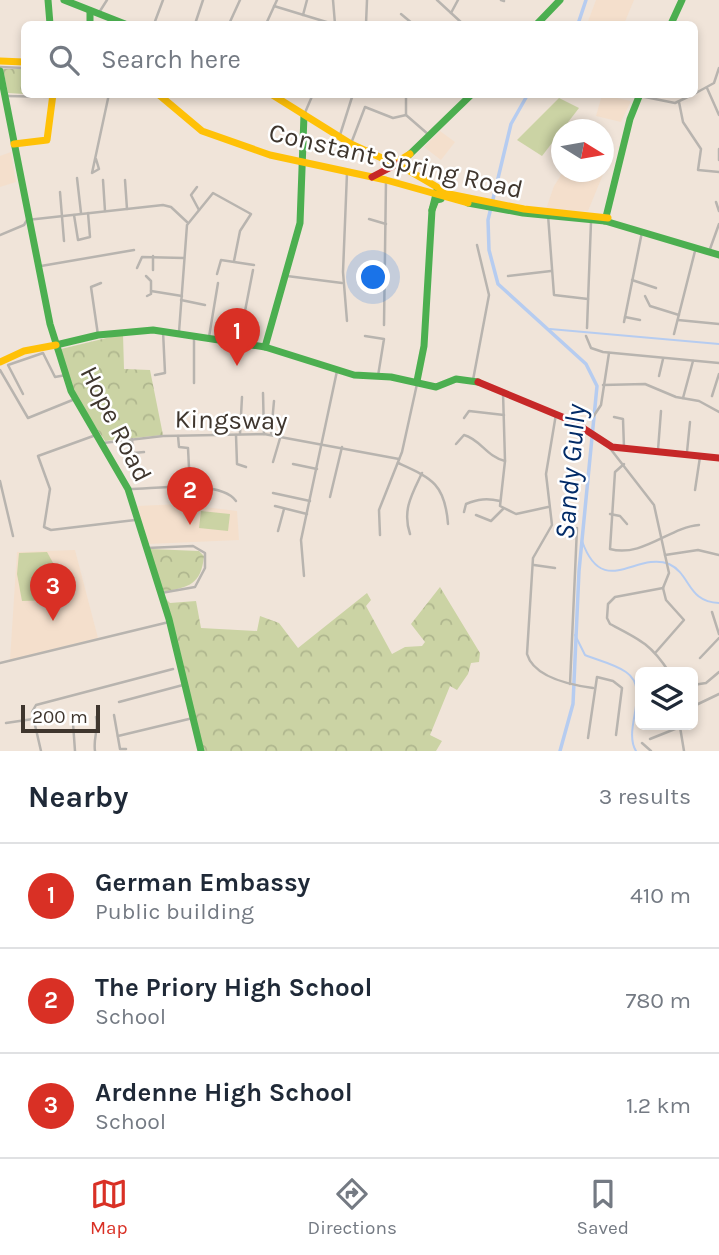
<!DOCTYPE html>
<style>
:root{--surface:#fff;--page:#f2f2f3;--text:#1f2937;--muted:#747a83;--line:#e0e1e3;--accent:#d93025}
body{margin:0;font-family:Karla,sans-serif;background:var(--page);color:var(--text)}
.controls{position:absolute;right:21px;bottom:21px;display:grid;overflow:hidden;border-radius:10px;box-shadow:0 4px 10px #0003}
.controls button{width:63px;height:63px;display:grid;place-items:center;padding:0;border:0;border-bottom:2px solid var(--line);background:var(--surface);color:var(--text);font:35px sans-serif}
.compass{position:absolute;left:551px;top:119px;width:63px;height:63px;border-radius:50%;background:var(--surface);box-shadow:0 4px 10px #0003;rotate:101deg}
.scale{position:absolute;left:21px;bottom:18px;width:79px;box-sizing:border-box;padding-left:7px;border:4px solid #3f362e;border-top:0;font-size:19px;line-height:24px;white-space:nowrap;color:#3f362e;-webkit-text-stroke:5px #fff;paint-order:stroke}
.you{position:absolute;left:374px;top:278px;width:24px;height:24px;margin:-18px;border:5px solid #fff;border-radius:50%;background:#1a73e8;box-shadow:0 0 0 10px #1a73e833}
.badge{display:grid;place-items:center;width:46px;height:46px;border-radius:50%;background:var(--accent);color:#fff;font-size:23px;font-weight:700}
.pin{position:absolute;translate:-50% -58px;filter:drop-shadow(0 2px 4px #0008)}
.pin::after{content:'';position:absolute;top:37px;width:24px;height:21px;background:inherit;clip-path:polygon(0 0,100% 0,50% 100%)}
.list{margin:0;padding:0;list-style:none}
h2{display:flex;justify-content:space-between;align-items:center;height:91px;margin:0;padding:0 28px;font-size:30px}
h2 small{font-size:23px;font-weight:400;color:var(--muted)}
.list li{display:grid;grid-template-columns:46px 1fr auto;gap:21px;align-items:center;box-sizing:border-box;height:105px;padding:0 28px;border-top:2px solid var(--line)}
.list b{display:block;font-size:26px;white-space:nowrap}
.list p{margin:0;font-size:23px;white-space:nowrap;color:var(--muted)}
.list em{font-size:23px;font-style:normal;color:var(--muted)}
.icon{flex:none;width:38px;height:38px;fill:none;stroke:currentColor;stroke-width:2;stroke-linecap:round;stroke-linejoin:round}
.map{position:relative;flex:none;width:719px;height:751px;overflow:hidden}
.search{position:absolute;background:var(--surface);box-shadow:0 4px 10px #0003;left:21px;right:21px;top:21px;height:77px;display:flex;align-items:center;gap:18px;box-sizing:border-box;padding:0 24px;border-radius:10px;color:var(--muted);font-size:26px}
.sheet{height:406px;background:var(--surface)}
nav{display:flex;justify-content:space-around;align-items:center;box-sizing:border-box;height:98px;border-top:2px solid var(--line);background:var(--surface);font-size:19px;color:var(--muted)}
nav a{display:grid;justify-items:center;gap:4px}
nav .on{color:var(--accent)}
.map>svg:first-child{display:block}
.built{fill:#f4dfcc}
.forest{fill:url(#forest-crowns)}
.pitch{fill:#cbd3a4}
.lines{fill:none;stroke-linecap:round;stroke-linejoin:round}
.stream{stroke:#b6ccf0;stroke-width:2}
.canal{stroke:#b6ccf0;stroke-width:3.5}
.street{stroke:#b8b4af;stroke-width:2.5}
.fast{stroke:#4caf50;stroke-width:7}
.slow{stroke:#ffc107;stroke-width:7}
.jam{stroke:#c62828;stroke-width:7}
.labels{text-anchor:middle;dominant-baseline:central;stroke-width:5;stroke-linejoin:round;paint-order:stroke}
.street-label{font-size:26px;fill:#3f362e;stroke:#fff}
.water-label{font-size:28px;font-style:italic;fill:#022b67;stroke:#fff}
</style>
<div class="map">
<svg width="719" height="751" viewBox="0 0 719 751">
<defs>
<pattern id="forest-crowns" width="20" height="18" patternUnits="userSpaceOnUse" patternTransform="scale(1.75)"><rect width="20" height="18" fill="#cbd3a4"/><path d="M2 6a3 3 0 1 1 6 0M12 15a3 3 0 1 1 6 0" fill="none" stroke="#afb68e"/></pattern>
</defs>
<rect width="100%" height="100%" fill="#f0e4d9"/>
<g class="built">
<path d="M596 0H634L624 24H587Z"/>
<path d="M602 95 631 101 621 122 596 116Z"/>
<path d="M440 131 455 142 441 160 424 147Z"/>
<path d="M11 152 16 182 0 187V156Z"/>
<path d="M563 172H604L588 211 546 209 554 186Z"/>
<path d="M181 504V509L204 507 237 511 239 540 148 544 137 506Z"/>
<path d="M75 550 98 638 10 660 17 552Z"/>
</g>
<g class="forest">
<path d="M3 69H24V94L8 93Z"/>
<path d="M123 334 124 369 150 370 163 435 105 441 74 394 61 349Z"/>
<path d="M150 549 199 551 204 556C201 585 189 587 163 592Z"/>
<path d="M440 587 480 653 479 662 471 663 468 674 457 690 450 686 430 735 442 741 436 751H204L165 598 170 603 196 601 201 628 257 631 260 616 279 623 298 648 367 593 371 600 366 606 392 654 405 647 422 646 425 642 411 624Z"/>
</g>
<g class="pitch">
<path d="M559 98 579 108 542 156 517 140Z"/>
<path d="M201 511 230 514 228 531 199 528Z"/>
<path d="M47 552 57 570 59 600 22 601 17 574 19 553Z"/>
</g>
<g class="lines">
<g class="stream">
<path d="M550 329 719 344"/>
<path d="M582 541C603 600 636 551 669 564 691 574 687 602 719 603"/>
<path d="M575 635 585 655C597 660 615 664 626 672 652 690 622 728 636 751"/>
</g>
<g class="canal">
<path d="M578 24 586 0"/>
<path d="M528 94 511 124 488 220 489 250 498 284 586 364 597 386 579 571 573 704 560 751"/>
</g>
<g class="street">
<path d="M333 0 335 24"/>
<path d="M437 0 463 24"/>
<path d="M501 0 504 1"/>
<path d="M274 6 333 24"/>
<path d="M100 11 107 0"/>
<path d="M451 13 458 0"/>
<path d="M401 14 413 24"/>
<path d="M303 15 307 0"/>
<path d="M154 24 163 0"/>
<path d="M195 24 203 0"/>
<path d="M229 24 240 0"/>
<path d="M266 24 277 0"/>
<path d="M366 24 367 0"/>
<path d="M0 67 24 68"/>
<path d="M707 88 719 115"/>
<path d="M406 94V115L429 135"/>
<path d="M694 94 714 83 719 68"/>
<path d="M7 96 53 97"/>
<path d="M640 96 675 103 694 94"/>
<path d="M679 102 683 122 701 149 698 170 719 172"/>
<path d="M304 115 313 94"/>
<path d="M340 135 353 94"/>
<path d="M352 141 365 107 393 118 406 115"/>
<path d="M719 149V160"/>
<path d="M96 159 99 169 92 173 109 94"/>
<path d="M77 178 81 213"/>
<path d="M103 180 105 211"/>
<path d="M125 180 127 209"/>
<path d="M197 187 191 195 199 210"/>
<path d="M60 192 64 241"/>
<path d="M716 202 719 211"/>
<path d="M74 215 78 240 90 237 88 213"/>
<path d="M548 215 554 295 588 299"/>
<path d="M369 219 386 224"/>
<path d="M0 235 24 225 27 220 163 205 171 207 187 222"/>
<path d="M710 249 719 224"/>
<path d="M153 256V270"/>
<path d="M41 266 134 250"/>
<path d="M137 268 142 257 184 258"/>
<path d="M217 274 221 260 254 265"/>
<path d="M146 276 151 281V294L147 296"/>
<path d="M287 276 342 283"/>
<path d="M508 276 551 271"/>
<path d="M632 280 656 288"/>
<path d="M151 291 182 296"/>
<path d="M645 296 650 306 679 315"/>
<path d="M181 300 205 305"/>
<path d="M625 317 640 320"/>
<path d="M678 320 719 324"/>
<path d="M347 321 343 272 347 173"/>
<path d="M624 322 642 232"/>
<path d="M384 325 386 180"/>
<path d="M587 328 591 222"/>
<path d="M179 332 187 225 213 193 251 214 240 231 234 261"/>
<path d="M674 334 695 251"/>
<path d="M98 335 91 287 101 283"/>
<path d="M365 336 384 339 378 376"/>
<path d="M586 336 591 348 603 352 719 363"/>
<path d="M209 337 218 283"/>
<path d="M239 342 253 270"/>
<path d="M0 370 28 418 75 399"/>
<path d="M155 375 165 373 163 331"/>
<path d="M659 376 663 359"/>
<path d="M473 380 489 295 477 245"/>
<path d="M194 383V337"/>
<path d="M603 385 645 384 676 397 699 401 719 412"/>
<path d="M503 392 505 461 500 506 516 514 548 507"/>
<path d="M263 393 264 434"/>
<path d="M23 394 8 365 43 353 55 377 66 375"/>
<path d="M712 396 719 374"/>
<path d="M683 398 693 361"/>
<path d="M556 414 546 474 552 525 533 558 527 654C534 678 571 685 593 688"/>
<path d="M593 417 601 405 609 353"/>
<path d="M614 417 623 419 624 448"/>
<path d="M464 418 469 411 504 415"/>
<path d="M240 434 242 397"/>
<path d="M271 434 274 401"/>
<path d="M96 435 38 456 50 489 44 527 51 530 135 520"/>
<path d="M236 435 237 464 246 467"/>
<path d="M178 436 179 447 188 448 189 468"/>
<path d="M132 439 133 453 144 452"/>
<path d="M103 443 163 436 264 434 399 459"/>
<path d="M456 444 464 435C480 439 487 457 505 461"/>
<path d="M609 447 654 505 669 573 663 588"/>
<path d="M658 450 661 411"/>
<path d="M687 452 690 422"/>
<path d="M273 462 281 435"/>
<path d="M398 463C431 478 445 483 448 524"/>
<path d="M293 464 317 469"/>
<path d="M624 464 615 472 610 549C642 558 670 527 699 525"/>
<path d="M0 481 13 536"/>
<path d="M129 489C156 489 220 479 236 501"/>
<path d="M695 490 700 457"/>
<path d="M273 493 310 501"/>
<path d="M330 497 342 447"/>
<path d="M275 506 307 514"/>
<path d="M464 512 466 504C478 499 487 498 500 501"/>
<path d="M610 514 620 516 627 524"/>
<path d="M476 515 491 521 503 509"/>
<path d="M278 531 284 509"/>
<path d="M410 534C402 510 412 494 422 473"/>
<path d="M380 535 379 510 402 452 417 384"/>
<path d="M147 548 193 546 205 553V568L195 587 161 593"/>
<path d="M665 555 698 550 719 555"/>
<path d="M534 565 555 568"/>
<path d="M304 576 301 540 337 371"/>
<path d="M663 588 615 597 608 604 607 618 610 624C639 639 651 644 669 672"/>
<path d="M712 612 719 634"/>
<path d="M656 652 684 620 666 600 663 588"/>
<path d="M700 658 719 638"/>
<path d="M0 663 169 622"/>
<path d="M570 684 577 528"/>
<path d="M693 685 706 683 719 672"/>
<path d="M119 702 183 685"/>
<path d="M114 715 120 749H126"/>
<path d="M693 720 696 705 719 694"/>
<path d="M6 723 33 719"/>
<path d="M73 723 75 751"/>
<path d="M680 727 684 751"/>
<path d="M118 736 193 718"/>
<path d="M588 738 597 677 613 681 622 688 616 735"/>
<path d="M650 739 685 725"/>
<path d="M642 743 651 751"/>
<path d="M41 751 32 712 36 705 173 669"/>
<path d="M95 751C93 738 99 729 96 717"/>
</g>
<g class="fast">
<path d="M48 0 50 24"/>
<path d="M64 0 125 24"/>
<path d="M90 11V24"/>
<path d="M537 24 560 0"/>
<path d="M671 24 682 0"/>
<path d="M0 71 50 324 71 391 128 489 169 619 201 751"/>
<path d="M408 156 472 94"/>
<path d="M468 203 523 213 605 221 719 255"/>
<path d="M432 210 436 200 441 199"/>
<path d="M605 221 630 119 640 94"/>
<path d="M56 345 98 335 153 330 265 347 354 375 391 377 436 387 456 379 478 382"/>
<path d="M265 347 300 223 304 115"/>
<path d="M417 381 424 346 432 210 437 190"/>
</g>
<g class="slow">
<path d="M0 61 24 62"/>
<path d="M158 94 202 131 270 155 386 180 468 203"/>
<path d="M271 94 351 144 406 169 449 194 524 209 608 218"/>
<path d="M14 144 47 140 53 94"/>
<path d="M392 160H400L410 154"/>
<path d="M0 362 24 351 56 345"/>
</g>
<g class="jam">
<path d="M372 177 397 164"/>
<path d="M478 382 572 421 612 447 719 458"/>
</g>
</g>
<g class="labels">
<g class="street-label">
<text transform="translate(396 161) rotate(13)">Constant Spring Road</text>
<text transform="translate(231 420) rotate(1)">Kingsway</text>
<text transform="translate(116 424) rotate(63)">Hope Road</text>
</g>
<g class="water-label">
<text transform="translate(570 472) rotate(-85)">Sandy Gully</text>
</g>
</g>
</svg>
<div class="controls">
<button><svg class="icon" aria-label="layers" viewBox="0 0 24 24"><path d="M12 4l9 5-9 5-9-5zM3 14l9 5 9-5"/></svg></button>
</div>
<svg class="compass" viewBox="-18 -18 36 36"><path d="M0-13l5 13h-10z" fill="#e53935"/><path d="M0 13l5-13h-10z" fill="#747a83"/></svg>
<div class="scale">200 m</div>
<div class="you"></div>
<div class="pin badge" style="left:237px;top:366px">1</div>
<div class="pin badge" style="left:190px;top:525px">2</div>
<div class="pin badge" style="left:53px;top:621px">3</div>
<div class="search"><svg class="icon" aria-label="search" viewBox="0 0 24 24"><circle cx="10" cy="10" r="6"/><path d="M15 15l6 6"/></svg>Search here</div>
</div>
<section class="sheet">
<h2>Nearby<small>3 results</small></h2>
<ul class="list">
<li><span class="badge">1</span><div><b>German Embassy</b><p>Public building</p></div><em>410 m</em></li>
<li><span class="badge">2</span><div><b>The Priory High School</b><p>School</p></div><em>780 m</em></li>
<li><span class="badge">3</span><div><b>Ardenne High School</b><p>School</p></div><em>1.2 km</em></li>
</ul>
</section>
<nav>
<a class="on"><svg class="icon" aria-label="map" viewBox="0 0 24 24"><path d="M3 6l6-2 6 2 6-2v14l-6 2-6-2-6 2zM9 4v14M15 6v14"/></svg>Map</a>
<a><svg class="icon" aria-label="directions" viewBox="0 0 24 24"><path d="M12 3l9 9-9 9-9-9zM9 14v-3h6M13 9l2 2-2 2"/></svg>Directions</a>
<a><svg class="icon" aria-label="saved" viewBox="0 0 24 24"><path d="M7 4h10v16l-5-4-5 4z"/></svg>Saved</a>
</nav>
